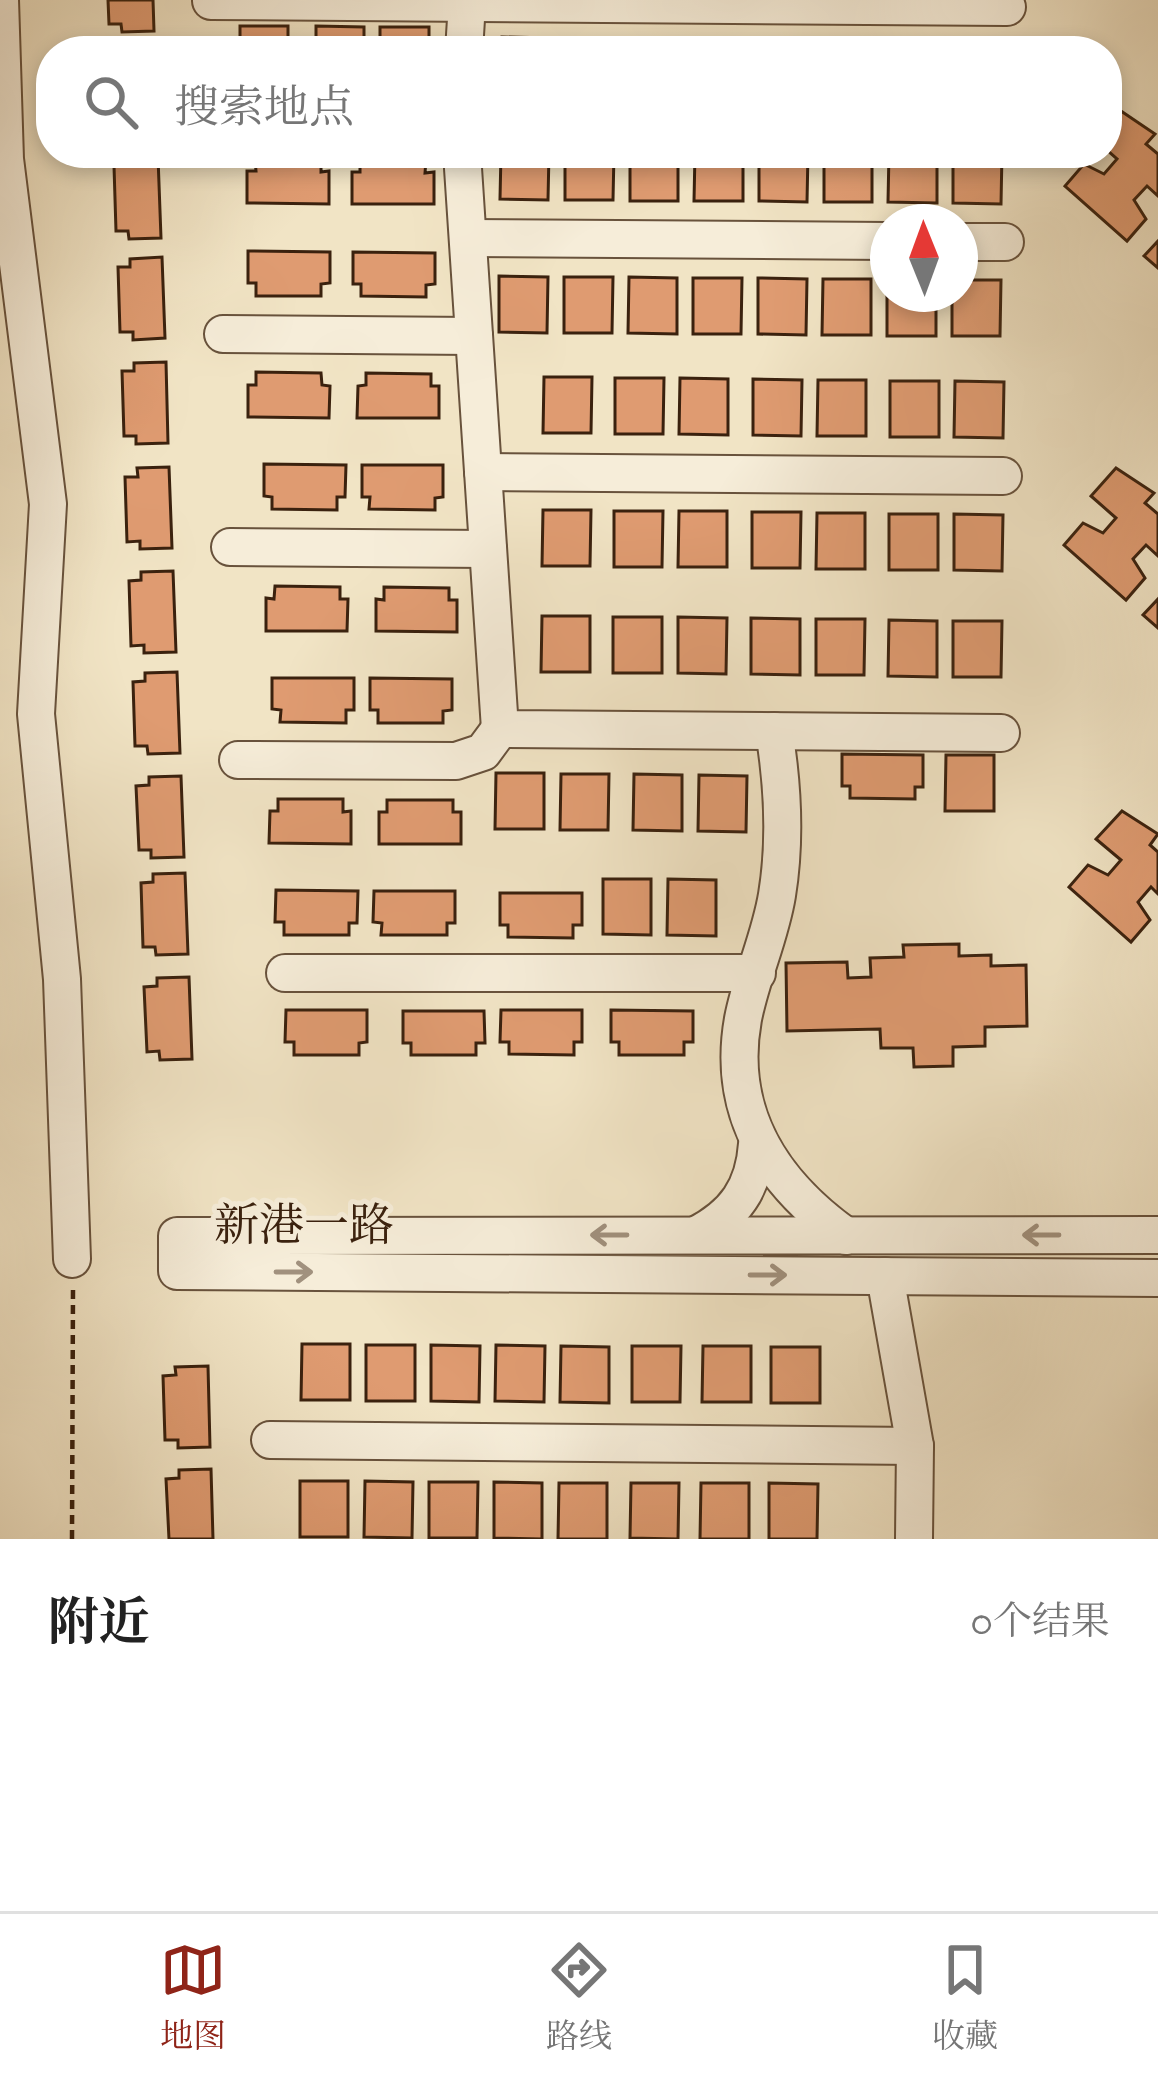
<!DOCTYPE html>
<html lang="zh">
<meta charset="utf-8">
<style>
:root{--surface:#fff;--page:#f2f2f2;--text:#222;--muted:#767676;--line:#e0e0e0;--accent:#8f2418}
body{margin:0;font-family:"IM FELL Great Primer","Noto Serif SC",serif;background:var(--page);color:var(--text)}
.compass{position:absolute;left:870px;top:204px;width:108px;height:108px;border-radius:50%;background:var(--surface);box-shadow:0 6px 18px #0003;rotate:359deg}
.list{margin:0;padding:0;list-style:none}
h2{display:flex;justify-content:space-between;align-items:center;height:156px;margin:0;padding:0 48px;font-size:51px}
h2 small{font-size:39px;font-weight:400;color:var(--muted)}
.icon{flex:none;width:66px;height:66px;fill:none;stroke:currentColor;stroke-width:2;stroke-linecap:round;stroke-linejoin:round}
.map{position:relative;flex:none;width:1158px;height:1539px;overflow:hidden}
.search{position:absolute;background:var(--surface);box-shadow:0 6px 18px #0003;left:36px;right:36px;top:36px;height:132px;display:flex;align-items:center;gap:30px;box-sizing:border-box;padding:0 42px;border-radius:48px;color:var(--muted);font-size:45px}
.sheet{height:372px;background:var(--surface)}
nav{display:flex;justify-content:space-around;align-items:center;box-sizing:border-box;height:168px;border-top:3px solid var(--line);background:var(--surface);font-size:33px;color:var(--muted)}
nav a{display:grid;justify-items:center;gap:6px}
nav .on{color:var(--accent)}
.map>svg:first-child{display:block}
.building{fill:#df9b71;stroke:#3a210e;stroke-width:3}
.lines{fill:none;stroke-linecap:round;stroke-linejoin:round}
.minor-casing{stroke:#68523c;stroke-width:40}
.path{stroke:#3a210e;stroke-width:4.5;stroke-dasharray:9 6;stroke-linecap:butt}
.minor{stroke:#f6edd9;stroke-width:36}
.oneway{stroke:#a1917e}
.labels{text-anchor:middle;dominant-baseline:central;stroke-width:10;stroke-linejoin:round;paint-order:stroke}
.street-label{font-size:45px;fill:#3a210e;stroke:#f6edd9}
</style>
<div class="map">
<svg width="1158" height="1539" viewBox="0 0 1158 1539">
<rect width="100%" height="100%" fill="#f1e4c5"/>
<filter id="stains"><feTurbulence type="fractalNoise" baseFrequency=".00167" numOctaves="4"/><feColorMatrix values="0 0 0 0 .2 0 0 0 0 .09 0 0 0 0 .02 0 0 0 .5 -.17"/></filter>
<radialGradient id="worn" r=".72"><stop offset=".6" stop-color="#630" stop-opacity="0"/><stop offset="1" stop-color="#630" stop-opacity=".3"/></radialGradient>
<g class="building">
<path d="M108 0H153L154 31 122 32 121 24H109Z"/>
<rect x="240" y="26" width="48" height="25"/>
<path d="M316 26 364 27V51H316Z"/>
<rect x="380" y="27" width="49" height="24"/>
<path d="M502 37 550 38V51H502Z"/>
<path d="M567 38H615V51H566Z"/>
<rect x="631" y="38" width="48" height="13"/>
<rect x="696" y="39" width="48" height="12"/>
<path d="M761 39H809V51H760Z"/>
<path d="M825 40H874L873 51H825Z"/>
<path d="M890 40 938 41V51H890Z"/>
<rect x="955" y="41" width="48" height="10"/>
<path d="M1118 109 1155 134 1146 144 1158 154V196L1147 186 1134 200 1146 219 1127 241 1065 186 1084 164 1104 174 1117 159 1107 150V121Z"/>
<path d="M501 153H549L548 200 500 199Z"/>
<path d="M565 153H614L613 200H565Z"/>
<rect x="630" y="153" width="48" height="48"/>
<path d="M695 153H743V201H694Z"/>
<path d="M759 153H808L807 202 759 201Z"/>
<rect x="824" y="153" width="48" height="49"/>
<path d="M889 153H937V203L888 202Z"/>
<path d="M953 153H1002L1001 204 953 203Z"/>
<path d="M158 157 161 238 129 239 128 231H116L114 166H126V158Z"/>
<path d="M255 159H321V172L329 171V204L247 203V171H256Z"/>
<path d="M360 160H426L425 173 434 172V204H352V172H360Z"/>
<path d="M1158 241V268L1144 256Z"/>
<path d="M248 251 330 252V283L321 284V296H256V283H248Z"/>
<path d="M353 252 435 253V284L426 285V297L361 296V284H353Z"/>
<path d="M162 257 165 338 133 340V332H120L118 267H130V259Z"/>
<path d="M499 276 548 277 547 333 499 332Z"/>
<path d="M564 277H613L612 333H564Z"/>
<path d="M629 277 677 278V334L628 333Z"/>
<path d="M693 278H742L741 334H693Z"/>
<path d="M758 278 807 279 806 335 758 334Z"/>
<path d="M823 279H871V335H822Z"/>
<path d="M887 280 888 294H936V336H887Z"/>
<path d="M960 280H1001L1000 336H952V294H960Z"/>
<path d="M166 362 168 443 136 444V436H124L122 371H134V363Z"/>
<path d="M256 372 321 373 322 385 330 386 329 418 248 417V385H256Z"/>
<path d="M366 373 431 374V386H439V418H357L358 386 366 385Z"/>
<path d="M544 377H592L591 433H543Z"/>
<path d="M615 378H664L663 434H615Z"/>
<path d="M680 378 728 379V435L679 434Z"/>
<path d="M753 379 802 380 801 436 753 435Z"/>
<path d="M818 380H866V436H817Z"/>
<rect x="890" y="381" width="49" height="56"/>
<path d="M955 381 1004 382 1003 438 954 437Z"/>
<path d="M264 464 346 465 345 497H337V510L272 509V497L264 496Z"/>
<path d="M362 465H443V497L435 498V510L369 509 370 497H362Z"/>
<path d="M169 467 172 548 140 549V541L127 542 125 477H138L137 468Z"/>
<path d="M1116 468 1154 493 1145 503 1158 514V556L1146 545 1133 559 1145 578 1126 600 1064 545 1083 523 1103 533 1116 518 1091 496Z"/>
<path d="M543 510H591L590 566H542Z"/>
<path d="M614 511H663L662 567H614Z"/>
<path d="M679 511H727V567H678Z"/>
<path d="M752 512H801L800 568H752Z"/>
<path d="M817 513H865V569H816Z"/>
<rect x="889" y="514" width="49" height="56"/>
<path d="M954 514 1003 515 1002 571 954 570Z"/>
<path d="M173 571 176 652 144 653V645L131 646 129 581 141 580V572Z"/>
<path d="M275 586 340 587V599H348L347 631H266V598L274 599Z"/>
<path d="M384 587 449 588V600H457V632L376 631V599L384 600Z"/>
<path d="M1158 599V628L1143 615Z"/>
<path d="M542 616H590V672H541Z"/>
<rect x="613" y="617" width="49" height="56"/>
<path d="M678 617 727 618 726 674 678 673Z"/>
<path d="M751 618 800 619V675L751 674Z"/>
<path d="M816 619H865L864 675H816Z"/>
<path d="M889 620 937 621V677L888 676Z"/>
<path d="M953 621H1002L1001 677H953Z"/>
<path d="M177 672 180 753 148 754 147 746H135L133 682 145 681V673Z"/>
<path d="M272 678H354V710H346V723L280 722 281 710 272 709Z"/>
<path d="M370 678 452 679V710L443 711V723H378V710H370Z"/>
<path d="M842 754 923 755V787H915V799L850 798V786H842Z"/>
<path d="M946 755H994V811H945Z"/>
<path d="M496 773H544V829H495Z"/>
<path d="M561 774H609L608 830H560Z"/>
<path d="M634 774 682 775V831L633 830Z"/>
<path d="M699 775 747 776 746 832 698 831Z"/>
<path d="M181 776 184 857 151 858V850H139L136 786 149 785V777Z"/>
<path d="M278 799H343V812L351 811V844L269 843 270 811H278Z"/>
<path d="M387 800H453V812H461V844H379V812H387Z"/>
<path d="M1122 811 1158 834 1150 845 1158 852V894L1151 887 1138 902 1150 920 1131 942 1069 887 1088 865 1108 875 1121 860 1096 839Z"/>
<path d="M185 873 188 954 156 955 155 947H143L141 883 153 882V874Z"/>
<path d="M603 879H651V935L603 934Z"/>
<path d="M668 879 716 880V936L667 935Z"/>
<path d="M276 890 358 891 357 923H349V935H284V922H275Z"/>
<path d="M374 891H455V923H447V935H381L382 923 373 922Z"/>
<path d="M500 893H582V925H573V938L508 937V925H500Z"/>
<path d="M959 944V956L991 955V966L1026 965 1027 1026 985 1027V1046L953 1047V1066L914 1067 913 1048H881L880 1029 787 1031 786 963 847 962 848 978 871 977 870 958 904 957 903 945Z"/>
<path d="M189 977 192 1059 160 1060 159 1051 147 1052 144 987 157 986V978Z"/>
<path d="M286 1010H367V1042L359 1043V1055H294V1042H285Z"/>
<path d="M501 1010H582V1042H574V1055L509 1054V1042H500Z"/>
<path d="M611 1010 693 1011V1042H684V1055H619V1042H611Z"/>
<path d="M403 1011H484L485 1043H476V1055H411V1043H403Z"/>
<path d="M302 1344H350V1400H301Z"/>
<rect x="366" y="1345" width="49" height="56"/>
<path d="M431 1345 480 1346 479 1402 431 1401Z"/>
<path d="M496 1345 545 1346 544 1402 495 1401Z"/>
<path d="M561 1346 609 1347V1403L560 1402Z"/>
<path d="M632 1346H681L680 1402H632Z"/>
<path d="M703 1346H751V1402H702Z"/>
<rect x="771" y="1347" width="49" height="56"/>
<path d="M208 1366 210 1447 178 1448V1440H165L163 1376 176 1375 175 1367Z"/>
<path d="M211 1469 213 1539H169L166 1479 179 1478V1470Z"/>
<rect x="300" y="1481" width="48" height="56"/>
<path d="M365 1481 413 1482 412 1538 364 1537Z"/>
<path d="M429 1482H478L477 1538H429Z"/>
<path d="M494 1482 542 1483V1539L494 1538Z"/>
<path d="M559 1483H607V1539H558Z"/>
<path d="M631 1483H679L678 1539 630 1538Z"/>
<path d="M701 1483H749V1539H700Z"/>
<path d="M769 1483 818 1484 817 1539H769Z"/>
</g>
<g class="lines">
<g class="minor-casing">
<g id="minor">
<path d="M0 0 5 159 48 504 36 714 62 979 72 1259"/>
<path d="M211 1 1007 7"/>
<path d="M464 51 467 3"/>
<path d="M462 153 500 729 1001 733"/>
<path d="M468 238 888 241"/>
<path d="M960 242H1005"/>
<path d="M223 334 474 336"/>
<path d="M483 472 1003 476"/>
<path d="M230 547 488 549"/>
<path d="M774 731C783 786 786 840 777 895 770 938 751 977 743 1019 726 1113 772 1183 846 1236"/>
<path d="M238 760 456 761 483 752 500 729"/>
<path d="M285 973H757"/>
<path d="M696 1235C735 1215 754 1188 757 1144"/>
<path d="M1158 1235 177 1236V1271L1158 1278"/>
<path d="M885 1276 915 1446 914 1539"/>
<path d="M270 1440 915 1446"/>
</g>
</g>
<path class="path" d="M72 1539 73 1289"/>
<use href="#minor" class="minor"/>
</g>
<defs><path id="oneway-shaft" d="M-6 0H5M1.5-3L5.5 0L1.5 3" fill="none" stroke-width="1.6" stroke-linecap="round" stroke-linejoin="round" transform="scale(3)"/></defs>
<g class="oneway">
<use href="#oneway-shaft" transform="translate(609 1235) rotate(180)"/>
<use href="#oneway-shaft" transform="translate(1041 1235) rotate(180)"/>
<use href="#oneway-shaft" transform="translate(294 1272)"/>
<use href="#oneway-shaft" transform="translate(768 1275)"/>
</g>
<g class="labels">
<g class="street-label">
<text x="304" y="1224">新港一路</text>
</g>
</g>
<rect width="100%" height="100%" filter="url(#stains)"/>
<rect width="100%" height="100%" fill="url(#worn)"/>
</svg>
<svg class="compass" viewBox="-18 -18 36 36"><path d="M0-13l5 13h-10z" fill="#e53935"/><path d="M0 13l5-13h-10z" fill="#767676"/></svg>
<div class="search"><svg class="icon" aria-label="search" viewBox="0 0 24 24"><circle cx="10" cy="10" r="6"/><path d="M15 15l6 6"/></svg>搜索地点</div>
</div>
<section class="sheet">
<h2>附近<small>0个结果</small></h2>
<ul class="list">
</ul>
</section>
<nav>
<a class="on"><svg class="icon" aria-label="map" viewBox="0 0 24 24"><path d="M3 6l6-2 6 2 6-2v14l-6 2-6-2-6 2zM9 4v14M15 6v14"/></svg>地图</a>
<a><svg class="icon" aria-label="directions" viewBox="0 0 24 24"><path d="M12 3l9 9-9 9-9-9zM9 14v-3h6M13 9l2 2-2 2"/></svg>路线</a>
<a><svg class="icon" aria-label="saved" viewBox="0 0 24 24"><path d="M7 4h10v16l-5-4-5 4z"/></svg>收藏</a>
</nav>
